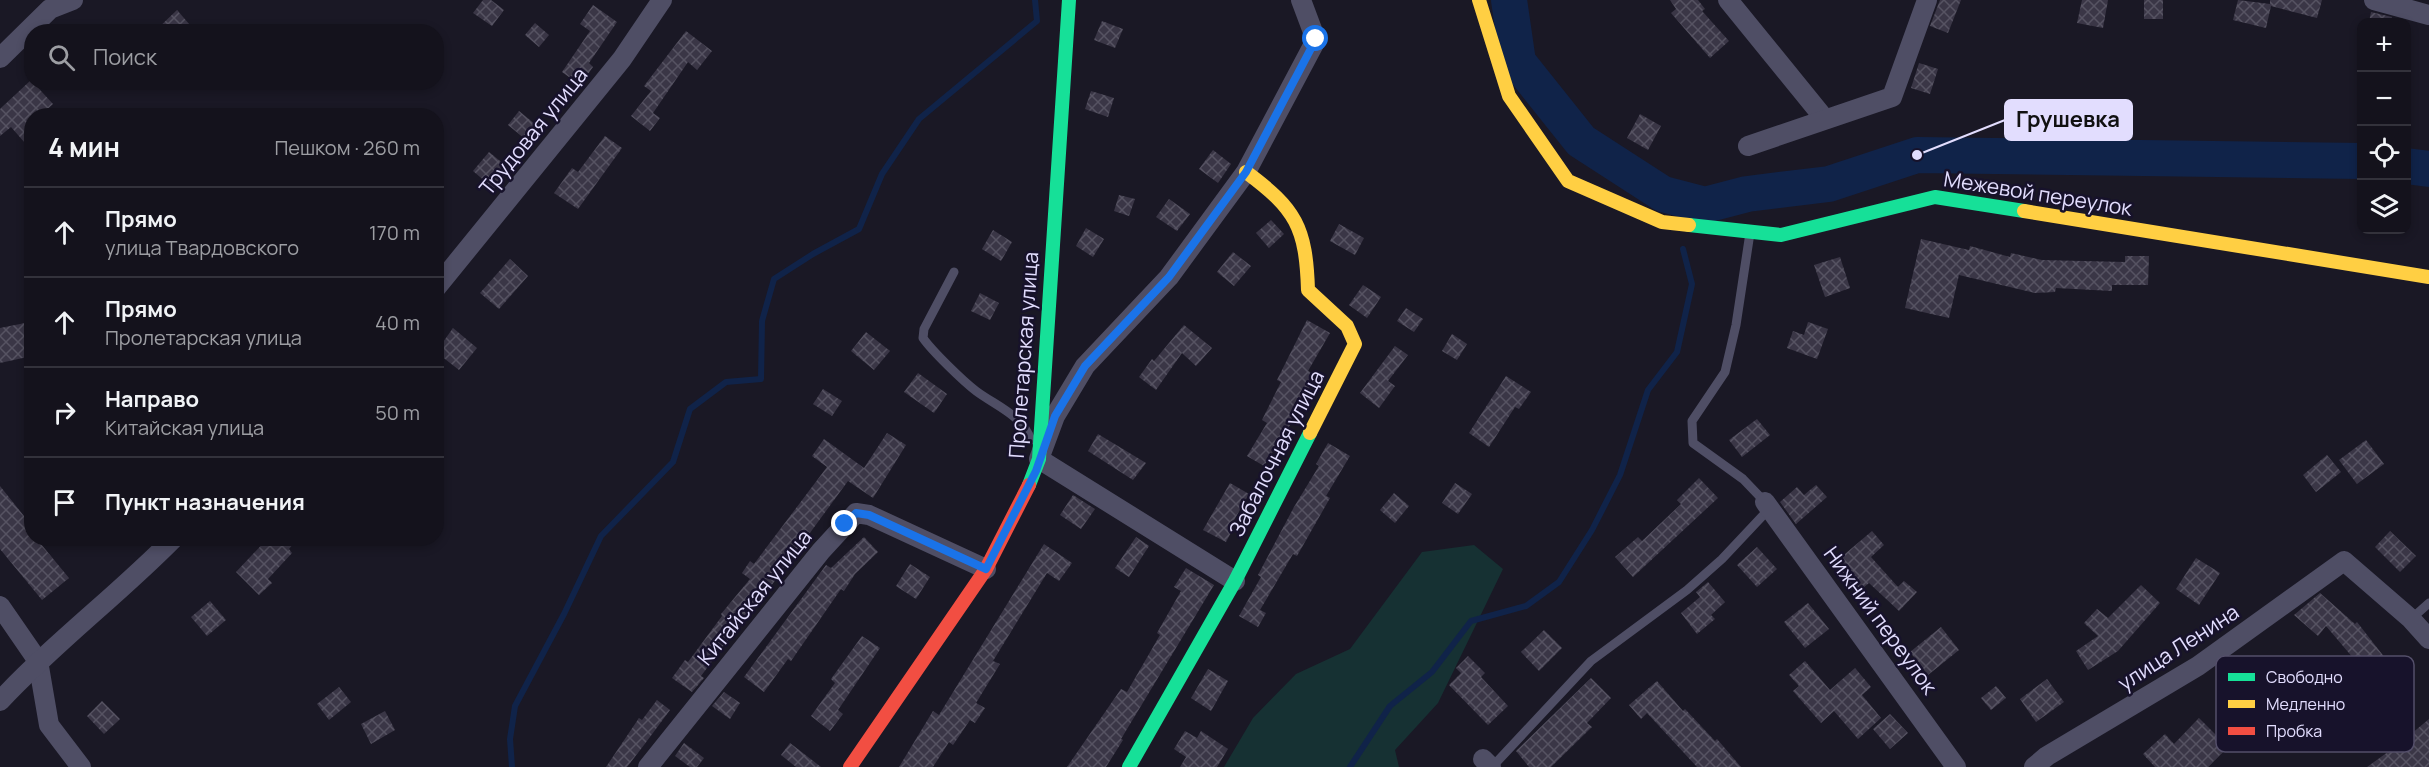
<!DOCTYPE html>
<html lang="ru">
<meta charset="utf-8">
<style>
:root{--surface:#14121c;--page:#1d1b25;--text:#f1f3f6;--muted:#9d9ea3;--line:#33323b}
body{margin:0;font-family:Manrope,sans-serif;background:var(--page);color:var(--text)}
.controls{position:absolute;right:18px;top:18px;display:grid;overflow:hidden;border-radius:12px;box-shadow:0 3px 9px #0003}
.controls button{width:54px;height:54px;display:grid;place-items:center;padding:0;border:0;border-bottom:2px solid var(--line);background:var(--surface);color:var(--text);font:30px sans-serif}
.stop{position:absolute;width:18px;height:18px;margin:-14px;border:4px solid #1a73e8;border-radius:50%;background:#fff}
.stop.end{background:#1a73e8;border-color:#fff;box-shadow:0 2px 6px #0008}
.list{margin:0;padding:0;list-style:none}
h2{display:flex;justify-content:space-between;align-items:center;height:78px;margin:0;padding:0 24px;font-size:26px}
h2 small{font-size:20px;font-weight:400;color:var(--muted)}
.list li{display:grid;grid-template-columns:39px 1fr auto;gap:18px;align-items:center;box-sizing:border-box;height:90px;padding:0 24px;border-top:2px solid var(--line)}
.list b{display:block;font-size:22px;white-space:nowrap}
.list p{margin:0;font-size:20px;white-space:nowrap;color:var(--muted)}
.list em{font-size:20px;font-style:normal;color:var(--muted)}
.icon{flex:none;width:33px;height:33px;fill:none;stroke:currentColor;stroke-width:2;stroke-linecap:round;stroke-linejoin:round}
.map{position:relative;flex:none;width:2429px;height:767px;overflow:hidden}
.search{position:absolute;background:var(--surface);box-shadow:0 3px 9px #0003;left:24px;top:24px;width:420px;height:66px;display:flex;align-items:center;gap:15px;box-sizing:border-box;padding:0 21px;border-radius:24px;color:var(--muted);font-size:22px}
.panel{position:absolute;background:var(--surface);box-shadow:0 3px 9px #0003;left:24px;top:108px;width:420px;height:438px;border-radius:24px}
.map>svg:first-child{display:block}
.green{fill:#163133}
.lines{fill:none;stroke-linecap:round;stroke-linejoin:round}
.stream{stroke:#102349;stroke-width:6}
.river{stroke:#102349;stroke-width:36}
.building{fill:url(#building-cross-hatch)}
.lane{stroke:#4f4e65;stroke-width:9}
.street{stroke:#4f4e65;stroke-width:20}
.fast{stroke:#16e098;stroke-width:14}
.slow{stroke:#ffcf43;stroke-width:14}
.jam{stroke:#f24e42;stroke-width:14}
.route{stroke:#1a73e8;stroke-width:8}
.labels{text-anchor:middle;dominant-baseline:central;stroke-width:5;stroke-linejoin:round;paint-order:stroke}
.street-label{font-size:21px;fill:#e2ddfe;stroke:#17122b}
.key{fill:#17122b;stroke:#544f6a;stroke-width:1.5}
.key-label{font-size:16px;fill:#e2ddfe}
.leader{fill:none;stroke:#e2ddfe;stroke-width:2}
.callout-dot{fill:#e2ddfe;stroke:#17122b;stroke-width:2}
.callout{fill:#e2ddfe;stroke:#e2ddfe;stroke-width:2}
.callout-label{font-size:22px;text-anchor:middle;font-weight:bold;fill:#111}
</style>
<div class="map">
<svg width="2429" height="767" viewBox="0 0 2429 767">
<defs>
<pattern id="building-cross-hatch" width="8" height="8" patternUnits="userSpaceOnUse" patternTransform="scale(1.5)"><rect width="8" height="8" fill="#3a3646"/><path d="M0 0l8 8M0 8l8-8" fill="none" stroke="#565362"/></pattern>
</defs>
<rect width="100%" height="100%" fill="#1a1825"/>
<path class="green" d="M1474 545 1503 569 1438 703 1395 750 1399 767H1224L1253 718 1296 674 1350 649 1422 552Z"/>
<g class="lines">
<g class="stream">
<path d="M512 767 510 739 515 706 564 614 601 536 673 462 690 409 726 382 761 379 762 321 774 279 813 254 859 229 882 174 919 119 1037 21 1035 0"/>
<path d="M1350 767 1390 706 1432 672 1471 621 1526 606 1559 582 1592 530 1620 475 1648 390 1677 352 1692 284 1683 249"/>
</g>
<g class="river">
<path d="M1509 0 1518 62 1581 141 1663 194 1705 205 1747 194 1829 184 1917 155 2362 161"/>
<path d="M2406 166 2429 169"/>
</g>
</g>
<g class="building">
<path d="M483 0H491L504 10 492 26 473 13Z"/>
<path d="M1670 0H1698L1705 9 1702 11 1729 41 1710 58 1671 13 1676 9Z"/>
<path d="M1940 0H1961L1948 33 1930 26Z"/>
<path d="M2082 0H2108L2103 28 2077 23Z"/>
<rect x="2144" y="0" width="19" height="19"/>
<path d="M2238 0 2270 4V0H2322L2317 18 2271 6 2266 28 2233 20Z"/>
<path d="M593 5 617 22 589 63 593 67 580 85 562 72 590 31 580 24Z"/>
<path d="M177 10 196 32H154Z"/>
<path d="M2371 12 2392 17 2391 22H2369Z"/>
<path d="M1102 21 1123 29 1115 48 1094 40Z"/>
<path d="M535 23 549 35 539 47 525 35Z"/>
<path d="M686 31 712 51 697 70 688 62 653 113 660 118 650 131 631 116 651 91 644 86Z"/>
<path d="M1919 63 1938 69 1930 94 1911 88Z"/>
<path d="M31 80 53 104 40 116H32V151L11 127 0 136V109Z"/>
<path d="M1091 91 1114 98 1108 117 1085 109Z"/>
<path d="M519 111 541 129 530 143 508 125Z"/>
<path d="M1640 114 1661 126 1648 150 1627 138Z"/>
<path d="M605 136 622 148 578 209 554 193 572 168 578 172Z"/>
<path d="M1213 150 1231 164 1218 183 1199 169Z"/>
<path d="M489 152 510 169 494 189 473 171Z"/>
<path d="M1119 195 1135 199 1129 216 1114 211Z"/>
<path d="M1169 199 1190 214 1177 231 1156 217Z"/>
<path d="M1271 220 1284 234 1269 248 1256 233Z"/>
<path d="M1339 224 1364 238 1355 255 1330 241Z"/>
<path d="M1086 228 1104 239 1093 257 1076 246Z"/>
<path d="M993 230 1012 242 1001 261 982 249Z"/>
<path d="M1921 239 1969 250 1970 246 2010 257 2011 253 2042 260 2125 262V256H2149L2148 285H2112V291L2056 288 2055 292 2035 293 1959 275 1949 318 1905 308Z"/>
<path d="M1233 252 1251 266 1234 286 1217 272Z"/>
<path d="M1840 257 1850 288 1825 297 1814 265Z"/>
<path d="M510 259 528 276 499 309 480 293Z"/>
<path d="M1363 285 1381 297 1367 318 1349 305Z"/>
<path d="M980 293 999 303 990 320 971 311Z"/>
<path d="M1406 308 1423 319 1414 332 1397 321Z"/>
<path d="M1307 320 1330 333 1308 371 1316 375 1295 417 1264 466 1247 456 1267 423 1262 420 1281 382 1277 380Z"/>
<path d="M1808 322 1828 329 1817 359 1787 348 1793 331 1804 335Z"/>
<path d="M25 323 32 356 0 363V328Z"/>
<path d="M1184 325 1212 348 1196 366 1182 353 1156 390 1139 377 1152 359 1154 361Z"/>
<path d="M453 328 477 348 459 370 436 352Z"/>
<path d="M866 332 890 351 874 370 851 351Z"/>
<path d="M1452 334 1467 344 1457 360 1442 351Z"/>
<path d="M1395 346 1408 355 1388 381 1395 386 1379 408 1360 393Z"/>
<path d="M918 373 947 394 934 413 904 392Z"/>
<path d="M1506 376 1531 392 1519 409 1515 407 1489 447 1469 433Z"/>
<path d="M823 389 842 401 832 416 813 404Z"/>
<path d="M1757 419 1770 435 1742 457 1729 440Z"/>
<path d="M887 433 906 445 873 498 848 481 752 612 737 628 701 676 704 678 692 692 672 678 685 660 688 662 722 616 721 614 750 579 742 573 750 561 754 564 827 467 812 456 824 439 864 468Z"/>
<path d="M1098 434 1146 463 1133 480 1088 451Z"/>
<path d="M2366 440 2384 464 2357 484 2339 460Z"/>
<path d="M1328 443 1350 456 1326 496 1330 498 1297 556 1293 554 1260 610 1266 613 1258 627 1239 616 1261 577 1258 575 1294 507 1319 466 1316 464Z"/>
<path d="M2327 455 2341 472 2316 492 2303 475Z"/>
<path d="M1699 478 1718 498 1633 577 1615 557 1638 537 1642 541 1681 504 1677 500Z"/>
<path d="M1230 483 1249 494 1233 522 1236 523 1226 542 1203 530Z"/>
<path d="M1455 483 1472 494 1458 514 1442 503Z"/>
<path d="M1816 485 1827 497 1796 524 1780 502 1797 487 1804 495Z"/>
<path d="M0 486 32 526V538H36L69 578 42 600 0 549Z"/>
<path d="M1394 493 1409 506 1395 523 1380 510Z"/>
<path d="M1073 495 1095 509 1081 529 1060 515Z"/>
<path d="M1872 531 1884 545 1871 557 1898 587 1904 581 1917 592 1899 611 1869 583 1857 593 1832 565Z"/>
<path d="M2390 531 2416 556 2400 572 2375 547Z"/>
<path d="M864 537 878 552 855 574 844 591 841 589 791 661 788 659 764 692 744 677 826 565 831 568Z"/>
<path d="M1136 537 1149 546 1129 577 1115 568Z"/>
<path d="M268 538H298L289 549 292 553 268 579 272 583 259 595 236 572Z"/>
<path d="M1044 544 1072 563 1059 581 1047 573 993 661 1000 664 976 703 985 708 975 723 970 720 953 745 949 742 933 767H899L933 711 939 715Z"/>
<path d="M1757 547 1777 569 1757 587 1737 565Z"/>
<path d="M2196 558 2220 573 2199 605 2176 589Z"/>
<path d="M910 564 930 577 916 599 896 586Z"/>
<path d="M1186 568 1214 585 1121 739 1123 740 1106 767H1067L1121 689 1127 692 1160 635 1157 633 1181 591 1174 587Z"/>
<path d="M1708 582 1725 602 1711 615 1715 619 1697 634 1681 613 1700 597 1696 592Z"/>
<path d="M2141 585 2160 603 2118 651 2088 670 2076 651 2098 636 2084 623 2097 609 2108 618Z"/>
<path d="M2320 593 2355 624 2357 622 2403 681 2382 699 2363 675 2365 672 2326 626 2318 636 2294 615Z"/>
<path d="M210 601 226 620 207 636 191 617Z"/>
<path d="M1808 603 1829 629 1805 648 1784 622Z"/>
<path d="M1941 627 1959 650 1928 675 1910 652Z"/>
<path d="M1544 630 1562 648 1539 671 1521 652Z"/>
<path d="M862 636 880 648 838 710 843 714 830 731 811 716 835 683 831 679Z"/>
<path d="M1468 656 1485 673 1481 677 1508 706 1488 725 1449 685 1461 673 1456 668Z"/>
<path d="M1805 661 1830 690 1855 668 1871 687 1862 695 1881 718 1858 739 1834 711 1821 723 1793 691 1799 686 1789 675Z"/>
<path d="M1208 669 1228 681 1211 711 1191 698Z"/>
<path d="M1591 678 1611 698 1587 723 1592 727 1551 767H1529L1516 751Z"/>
<path d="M2047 679 2064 702 2036 722 2020 699Z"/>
<path d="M1657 681 1683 711 1685 709 1715 741 1717 739 1741 767H1697L1647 713 1641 719 1629 705Z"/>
<path d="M1996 686 2006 698 1991 710 1981 698Z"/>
<path d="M339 687 351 702 329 720 317 704Z"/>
<path d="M724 692 740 703 730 719 712 706Z"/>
<path d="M657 700 670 710 644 745 627 767H606L639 718 642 720Z"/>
<path d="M102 701 120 719 104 734 87 716Z"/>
<path d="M385 711 395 730 371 744 361 724Z"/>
<path d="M1890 714 1908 733 1890 749 1873 729Z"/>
<path d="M2199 718 2228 747 2208 767H2155L2143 754 2165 734 2174 744Z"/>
<path d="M2429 719V767H2367L2399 744Z"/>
<path d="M1185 731 1197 738 1201 731 1228 749 1217 767H1180L1186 757 1174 749Z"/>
<path d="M684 743 704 758 697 767H690L675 756Z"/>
<path d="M790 743 821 767H796L781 755Z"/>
</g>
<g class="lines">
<g class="lane">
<path d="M1750 233 1736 325 1725 372 1692 421 1693 443 1743 479 1765 502"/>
<path d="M954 272 924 329 923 338C932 351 963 381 976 391 996 406 1022 415 1031 440"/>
<path d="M2411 619 2429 603"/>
<path d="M1492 767 1591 661 1687 590 1722 559 1770 508"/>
</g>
<g class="street">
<path d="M1728 0 1824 118"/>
<path d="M2374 0 2429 15"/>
<path d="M0 58 50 9 73 0"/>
<path d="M1748 146 1892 97 1927 0"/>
<path d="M436 288 622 59 662 0"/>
<path d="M1765 502 1956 767"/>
<path d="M1235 581 1039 459 1055 416 1085 366 1169 277 1246 172 1316 40 1301 0"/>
<path d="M0 606 38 661 49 725 81 767"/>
<path d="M0 701C54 643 118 595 174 538"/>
<path d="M1483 759 1491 767"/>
<path d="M648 767 821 551 856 513 869 515 986 569"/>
<path d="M2034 767 2047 756 2198 666 2344 561 2411 619 2429 639"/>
</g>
<g class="fast">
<path d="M1689 225 1781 235 1935 197 2024 211"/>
<path d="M1029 485 1039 459 1069 0"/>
<path d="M1129 767 1235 581 1310 433"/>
</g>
<g class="slow">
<path d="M1479 0 1509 96 1568 181 1662 222 1689 225"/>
<path d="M1246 172C1296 209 1306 227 1308 290L1347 326 1355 344 1310 433"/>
<path d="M2024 211 2429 277"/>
</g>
<path class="jam" d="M850 767 986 569 1029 485"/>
</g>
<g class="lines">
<path class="route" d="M845 524 856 513 869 515 986 569 1036 471 1055 416 1085 366 1169 277 1246 172 1316 39"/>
</g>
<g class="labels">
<g class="street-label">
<text transform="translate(533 131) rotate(-51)">Трудовая улица</text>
<text transform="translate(2038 193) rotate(9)">Межевой переулок</text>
<text transform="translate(1023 355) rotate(-86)">Пролетарская улица</text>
<text transform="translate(1276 453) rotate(-63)">Забалочная улица</text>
<text transform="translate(754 597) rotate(-51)">Китайская улица</text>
<text transform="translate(1881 620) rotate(54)">Нижний переулок</text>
<text transform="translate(2178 647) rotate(-33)">улица Ленина</text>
</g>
</g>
<rect x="2216" y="656" width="198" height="96" rx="9" class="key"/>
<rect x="2228" y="673" width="27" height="8" fill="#16e098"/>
<rect x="2228" y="700" width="27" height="8" fill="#ffcf43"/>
<rect x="2228" y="727" width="27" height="8" fill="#f24e42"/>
<g class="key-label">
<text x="2266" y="683">Свободно</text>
<text x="2266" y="710">Медленно</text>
<text x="2266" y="737">Пробка</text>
</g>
<path class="leader" d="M1917 155L2005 120"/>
<circle class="callout-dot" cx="1917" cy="155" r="6"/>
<rect class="callout" x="2005" y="100" width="127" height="40" rx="6"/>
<g class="callout-label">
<text x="2068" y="127">Грушевка</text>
</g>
</svg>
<div class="controls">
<button>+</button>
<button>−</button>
<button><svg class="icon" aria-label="locate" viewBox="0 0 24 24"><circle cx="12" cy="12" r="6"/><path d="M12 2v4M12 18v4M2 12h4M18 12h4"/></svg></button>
<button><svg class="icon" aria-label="layers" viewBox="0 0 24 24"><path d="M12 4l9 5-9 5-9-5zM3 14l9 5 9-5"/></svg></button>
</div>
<div class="stop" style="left:1316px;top:39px"></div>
<div class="stop end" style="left:845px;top:524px"></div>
<div class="search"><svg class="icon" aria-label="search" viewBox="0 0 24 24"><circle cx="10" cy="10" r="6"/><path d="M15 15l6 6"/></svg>Поиск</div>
<section class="panel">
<h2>4 мин<small>Пешком · 260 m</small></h2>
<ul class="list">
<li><svg class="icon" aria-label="ahead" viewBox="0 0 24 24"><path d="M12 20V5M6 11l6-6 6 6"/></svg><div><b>Прямо</b><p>улица Твардовского</p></div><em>170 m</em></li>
<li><svg class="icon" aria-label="ahead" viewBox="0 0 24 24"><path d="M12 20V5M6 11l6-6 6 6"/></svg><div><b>Прямо</b><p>Пролетарская улица</p></div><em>40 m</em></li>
<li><svg class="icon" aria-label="right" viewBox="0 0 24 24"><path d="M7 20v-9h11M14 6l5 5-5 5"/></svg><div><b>Направо</b><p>Китайская улица</p></div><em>50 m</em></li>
<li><svg class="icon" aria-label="arrive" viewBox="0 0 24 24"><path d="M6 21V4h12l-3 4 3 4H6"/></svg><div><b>Пункт назначения</b></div></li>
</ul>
</section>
</div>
